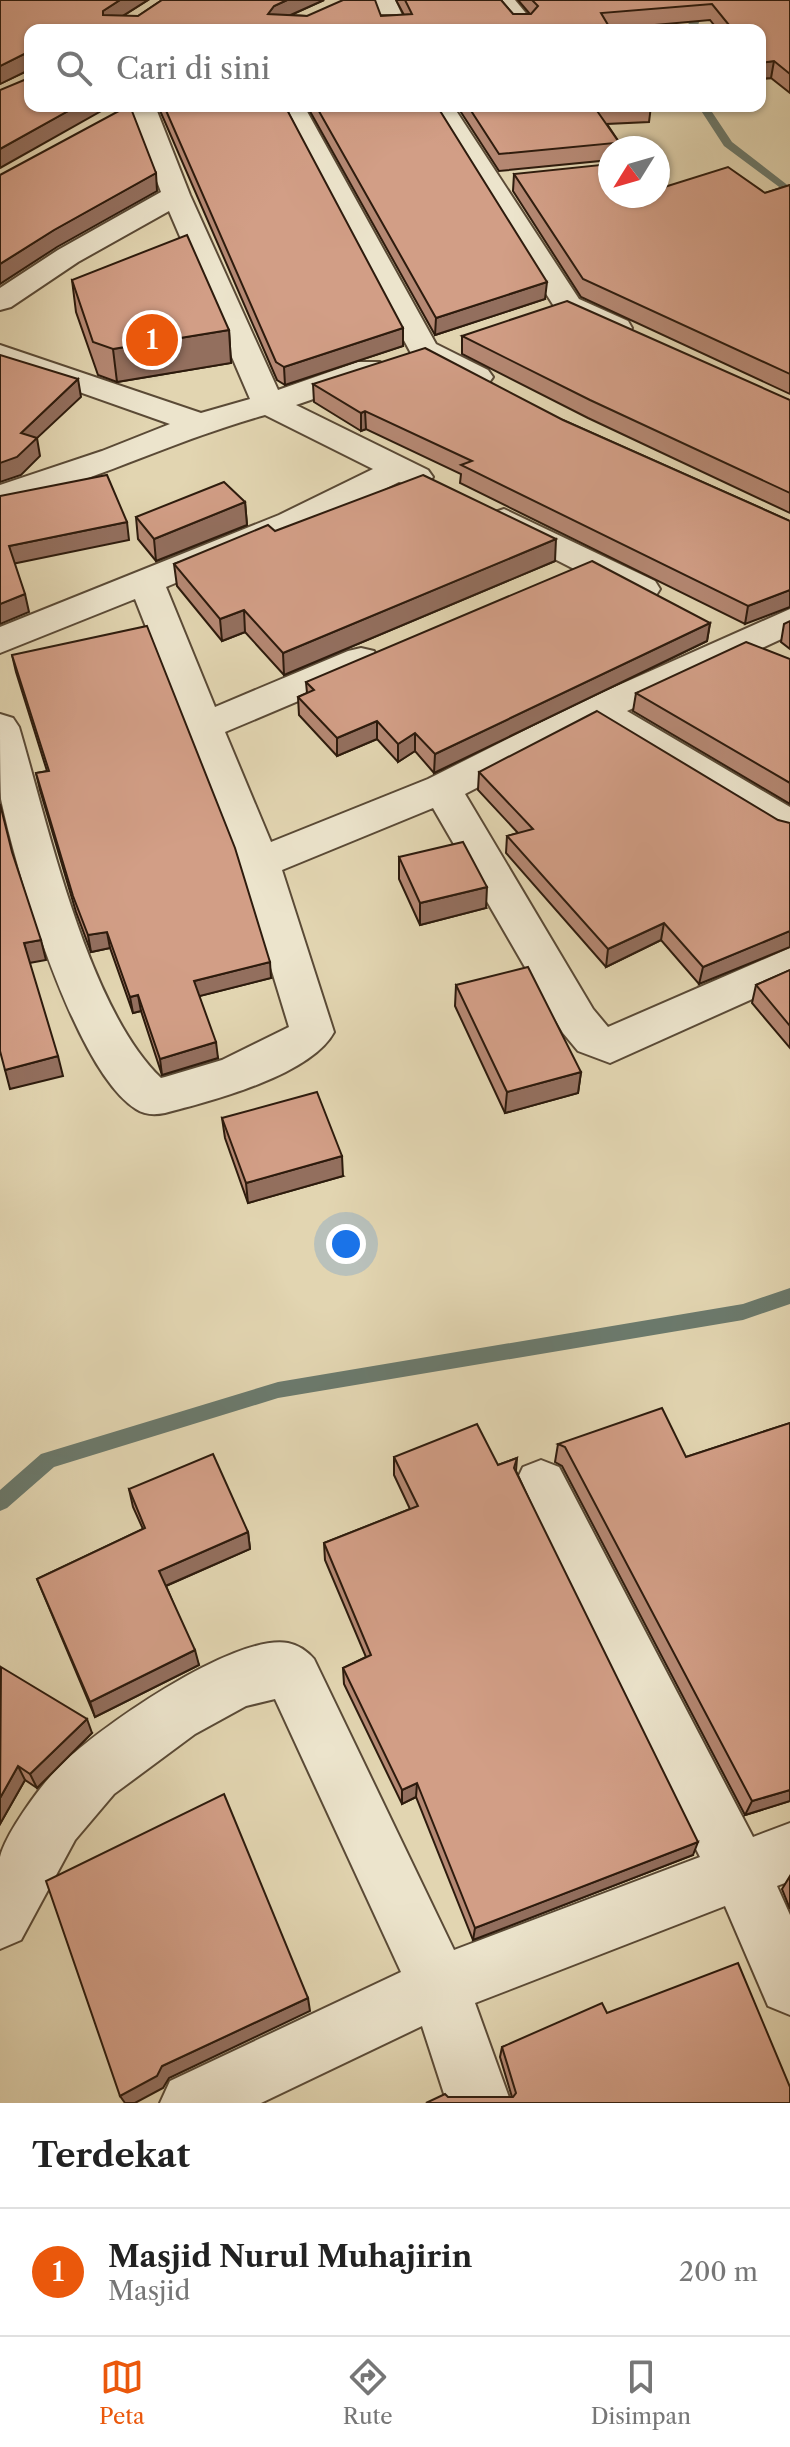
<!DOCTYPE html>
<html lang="id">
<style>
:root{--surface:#fff;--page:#f2f2f2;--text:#222;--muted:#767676;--line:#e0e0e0;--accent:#ea580c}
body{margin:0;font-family:"Libre Caslon Text",serif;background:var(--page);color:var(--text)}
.compass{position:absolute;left:598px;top:136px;width:72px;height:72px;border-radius:50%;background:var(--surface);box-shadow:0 2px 6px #0004;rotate:233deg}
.you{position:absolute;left:346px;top:1244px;width:28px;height:28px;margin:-20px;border:6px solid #fff;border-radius:50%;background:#1a73e8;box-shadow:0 0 0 12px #1a73e833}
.badge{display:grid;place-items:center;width:52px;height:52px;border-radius:50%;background:var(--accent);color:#fff;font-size:26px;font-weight:700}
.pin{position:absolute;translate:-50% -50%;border:4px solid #fff;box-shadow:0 2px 8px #0006}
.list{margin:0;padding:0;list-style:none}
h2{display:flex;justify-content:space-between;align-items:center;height:104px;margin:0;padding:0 32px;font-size:34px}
h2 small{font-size:26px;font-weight:400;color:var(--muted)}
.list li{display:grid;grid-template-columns:52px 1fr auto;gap:24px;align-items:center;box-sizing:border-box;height:128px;padding:0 32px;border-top:2px solid var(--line)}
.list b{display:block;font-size:30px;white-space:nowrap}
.list p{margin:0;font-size:26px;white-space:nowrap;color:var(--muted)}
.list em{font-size:26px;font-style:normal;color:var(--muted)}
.icon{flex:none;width:44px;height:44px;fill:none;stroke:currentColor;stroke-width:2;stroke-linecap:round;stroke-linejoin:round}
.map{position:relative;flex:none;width:790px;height:2103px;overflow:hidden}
.search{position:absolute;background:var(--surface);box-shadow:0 2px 6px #0004;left:24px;right:24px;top:24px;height:88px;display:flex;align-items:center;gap:20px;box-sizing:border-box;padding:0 28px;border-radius:16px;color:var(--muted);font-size:30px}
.sheet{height:232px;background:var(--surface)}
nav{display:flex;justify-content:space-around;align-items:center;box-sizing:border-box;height:112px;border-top:2px solid var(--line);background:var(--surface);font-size:22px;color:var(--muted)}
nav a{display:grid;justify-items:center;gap:4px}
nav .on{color:var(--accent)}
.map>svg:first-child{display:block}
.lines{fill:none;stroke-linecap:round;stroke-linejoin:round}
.stream{fill:#6b7a6d;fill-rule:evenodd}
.street-casing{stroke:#5a4a36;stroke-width:4}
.street{fill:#ece4cc;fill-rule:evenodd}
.wall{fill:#b58873;stroke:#2d1b0d;stroke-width:2}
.shaded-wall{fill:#936f5e;stroke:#2d1b0d;stroke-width:2}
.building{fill:#d29e86;stroke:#2d1b0d;stroke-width:2}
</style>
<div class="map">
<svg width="790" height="2103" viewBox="0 0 790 2103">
<rect width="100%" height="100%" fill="#e2d5b1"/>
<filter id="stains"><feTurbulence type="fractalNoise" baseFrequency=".0025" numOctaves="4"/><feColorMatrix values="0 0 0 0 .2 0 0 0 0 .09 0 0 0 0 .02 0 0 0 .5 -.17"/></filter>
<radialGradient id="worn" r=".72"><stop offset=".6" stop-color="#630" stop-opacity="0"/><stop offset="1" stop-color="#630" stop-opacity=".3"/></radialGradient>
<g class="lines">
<g class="stream">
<path d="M677 0H687L700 20 696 30H686L690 20Z"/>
<path d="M698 106H708L732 142 790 187V195L724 146Z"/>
<path d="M790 1288V1304L743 1320 278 1398 54 1467 7 1508 0 1511V1490L41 1454 278 1382 743 1304Z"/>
</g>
<g class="street-casing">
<g id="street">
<path d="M371 0H395L409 30H383Z"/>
<path d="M490 0H515L534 23 530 28H512Z"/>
<path d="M129 106H155L190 195 278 390 358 362H380L385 369 380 376 296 405 428 470 433 477 428 484 416 487 399 482 303 529 166 587 215 707 348 651 361 648 374 651 379 660 374 669 225 732 271 842 428 779 583 701 790 609V635L627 711 790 807V839L776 835 595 726 465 794 593 1009 608 1027 790 948V982L610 1063 578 1051 563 1033 433 808 282 870 334 1032C311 1075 212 1101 165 1113 155 1115 145 1115 136 1109 75 1071 16 870 1 799 0 773 0 741 0 714L13 718 19 727C48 825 88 1009 161 1078L165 1077 222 1060 289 1027 239 863 135 599 0 653V627L279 515 373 469 265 415C175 440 91 483 0 506V485L102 451 170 424 0 364V345L201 413 250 399 169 211 78 262 11 307 0 310V288L58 250 161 192Z"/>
<path d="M278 106H304L436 344 488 370 493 377 488 384H466L413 357Z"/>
<path d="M427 106H453L579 299 628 321 632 328 628 335H606L557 311Z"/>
<path d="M504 509 655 581 660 589 655 597 642 600 629 597 492 527 487 520 492 513Z"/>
<path d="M541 1460 559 1467 753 1837 790 1823V1881L777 1886 790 1915V2015L768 2006 725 1906 475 2003 511 2103H447L422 2026 261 2103H160L170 2081 401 1972 275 1699 246 1706 195 1734 114 1794 75 1840 21 1940 0 1949C0 1923 0 1881 0 1857 6 1833 39 1788 56 1770 93 1731 234 1633 288 1643 298 1645 307 1651 314 1659L454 1950 700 1857 515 1484 523 1467Z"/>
</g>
</g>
<use href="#street" class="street"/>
</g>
<g class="wall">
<path d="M0 0H148L123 16H138L162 0H324L291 15 307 16 404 15 396 0H501L513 14H530L518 0H790V93L771 78 760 79V30H718L710 20 610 29 30 30V106L29 70 0 84Z"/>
<path d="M158 106H285L403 346 285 385 277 380Z"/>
<path d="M307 106H437L545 299 435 335Z"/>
<path d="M457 106H651L649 122 607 124 623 148H610V160L499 171Z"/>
<path d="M514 174 610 196 765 193 790 185V394L581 297 513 191Z"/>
<path d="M72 280 229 330 231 363 117 382 98 375 76 312Z"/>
<path d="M462 336 790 400V513L588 418 462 354Z"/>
<path d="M313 384 563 420 790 521 745 624 460 483 461 474 366 429 361 431 314 402Z"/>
<path d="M245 502 247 525 156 561 138 539 136 517Z"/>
<path d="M275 531 555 561 284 675 245 632 222 641 177 586 174 564Z"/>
<path d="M790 621V649L781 642 784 624Z"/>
<path d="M710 623 707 641 434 773 415 751 398 762 377 739 337 756 299 715 298 697 307 693 306 682Z"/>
<path d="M12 655 271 978 199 996 218 1058 162 1075 141 1011 133 1013 110 948 91 952 76 912 40 790 36 773 47 771 16 672Z"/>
<path d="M790 659V804L633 711 636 693Z"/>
<path d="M479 772 778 820 699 984 661 940 606 967 506 853 507 836 518 833 478 790Z"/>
<path d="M399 857 486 908 420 925 399 879Z"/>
<path d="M790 970V1048L752 1003 756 985Z"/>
<path d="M456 985 581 1072 578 1093 505 1113 455 1006Z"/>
<path d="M222 1118 343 1176 248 1203 225 1138Z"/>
<path d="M790 1423V1801L745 1815 562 1466 555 1462 558 1444 686 1457Z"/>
<path d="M394 1457 498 1465 517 1458 516 1471 693 1855 473 1940 416 1797 402 1804 344 1684 343 1668 366 1657 325 1560 324 1543 410 1509 394 1475Z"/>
<path d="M129 1489 248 1532 250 1549 166 1586 199 1665 95 1717 37 1579 143 1529 133 1507Z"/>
<path d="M0 1668 92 1733 37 1788 25 1780 0 1824Z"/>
<path d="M790 1876V1909L782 1889Z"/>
<path d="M607 2013 790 2103 448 2097H512L500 2057 502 2047Z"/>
</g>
<g class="shaded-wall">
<path d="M120 0H148L105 27 103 15V11Z"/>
<path d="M287 0H324L275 22 268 14 274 6Z"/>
<path d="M26 53 29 70 0 84V66Z"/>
<path d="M774 61 771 78 760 79V63Z"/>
<path d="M77 106H110L0 168V149Z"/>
<path d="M156 173 157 191 57 247 0 284V264L54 230Z"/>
<path d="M547 282 545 299 435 335 436 318Z"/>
<path d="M403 328V346L285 385 284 367Z"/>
<path d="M229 330 231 363 117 382 113 349Z"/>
<path d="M78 379 81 397 37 438 40 456 21 475 0 482V463L21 433Z"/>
<path d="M365 411 366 429 361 431V413Z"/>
<path d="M245 502 247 525 156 561 154 539Z"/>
<path d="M127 522 129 540 12 564 9 546Z"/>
<path d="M556 539 555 561 284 675 283 653Z"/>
<path d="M790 590V607L745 624 748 606Z"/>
<path d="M25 594 29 612 0 624V604Z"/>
<path d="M244 610 245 632 222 641 220 619Z"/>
<path d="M710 623 707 641 434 773 435 754Z"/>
<path d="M377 721V739L337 756V738Z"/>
<path d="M415 733V751L398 762V744Z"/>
<path d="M487 887 486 908 420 925V903Z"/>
<path d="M664 923 661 940 606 967 608 949Z"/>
<path d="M790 931V947L699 984 703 967Z"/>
<path d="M107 932 110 948 91 952 88 935Z"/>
<path d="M41 940 46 960 29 963 24 943Z"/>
<path d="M270 962 271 978 196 997 194 981Z"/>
<path d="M138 995 141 1011 133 1013 130 997Z"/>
<path d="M216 1042 218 1058 162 1075 160 1059Z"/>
<path d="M58 1056 63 1076 10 1089 5 1070Z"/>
<path d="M581 1072 578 1093 505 1113 507 1092Z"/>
<path d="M342 1156 343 1176 248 1203 246 1183Z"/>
<path d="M248 1532 250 1549 163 1587 159 1571Z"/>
<path d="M195 1650 199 1665 95 1717 90 1702Z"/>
<path d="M87 1719 92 1733 37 1788 30 1774Z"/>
<path d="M18 1766 25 1780 0 1824V1798Z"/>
<path d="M417 1783 416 1797 402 1804V1790Z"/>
<path d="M790 1790V1801L745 1815 752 1801Z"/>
<path d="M698 1842 693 1855 473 1940 475 1928Z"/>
<path d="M308 1998 310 2011 169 2078 163 2088 135 2103H125L120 2096 162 2066Z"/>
</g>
<g class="building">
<path d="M0 0H120L103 11V15L138 16 162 0H287L274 6 268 14 307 16 343 0H375L381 16 412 14 405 0H501L513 14H531L538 6 532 0H790V74L774 61 760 63V30H733L712 4 601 13 611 30H30V106H77L0 149V90L29 78 30 54 26 53 0 66Z"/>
<path d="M128 106H130L156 173 54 230 0 264V175Z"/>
<path d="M164 106H285L403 328 284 367 276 362Z"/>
<path d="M316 106H437L547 282 436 318Z"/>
<path d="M468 106H628L595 108 623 148H613L614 143 499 154Z"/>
<path d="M610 164V196H658V189L728 167 765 193 790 185V374L583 279 514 174Z"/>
<path d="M187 235 229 330 113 349 93 342 72 280Z"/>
<path d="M567 301 790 400V493L590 400 462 336Z"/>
<path d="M425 348 563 420 790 521V590L748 606 461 465 472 461 365 411 361 413 313 384Z"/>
<path d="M0 355 78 379 21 433 37 438 17 457 0 463Z"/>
<path d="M107 475 127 522 9 546 25 594 0 604V496Z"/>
<path d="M423 475 556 539 283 653 244 610 220 619 174 564 268 525 275 531Z"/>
<path d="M224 482 245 502 154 539 136 517Z"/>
<path d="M592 561 710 623 435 754 415 733 398 744 377 721 337 738 298 697 314 690 306 682Z"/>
<path d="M147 626 235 848 270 962 194 981 216 1042 160 1059 138 995 130 997 107 932 88 935 73 896 36 773 49 771 12 655Z"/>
<path d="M746 642 790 659V783L636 693Z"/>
<path d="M597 711 778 820 790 823V931L703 967 664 923 608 949 507 836 533 829 479 772Z"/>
<path d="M0 804 12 852 41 940 24 943 58 1056 5 1070 0 1051Z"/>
<path d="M463 842 487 887 420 903 399 857Z"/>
<path d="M528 967 581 1072 507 1092 456 985Z"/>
<path d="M790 970V1026L756 985Z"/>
<path d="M317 1092 342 1156 246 1183 222 1118Z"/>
<path d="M662 1408 686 1457 790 1423V1790L752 1801 565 1447 558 1444Z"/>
<path d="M477 1424 498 1465 517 1458 514 1468 698 1842 475 1928 417 1783 402 1790 343 1668 371 1655 324 1543 418 1506 394 1457Z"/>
<path d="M213 1454 248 1532 159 1571 195 1650 90 1702 37 1579 145 1528 129 1489Z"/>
<path d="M1 1667 87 1719 30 1774 18 1766 0 1798Z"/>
<path d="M224 1794 308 1998 162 2066 157 2076 120 2096 46 1881Z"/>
<path d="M738 1963 790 2087V2103H426L445 2094 448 2097H513L516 2093 502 2047 602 2003 607 2013Z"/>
</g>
<rect width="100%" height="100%" filter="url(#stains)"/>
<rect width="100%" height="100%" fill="url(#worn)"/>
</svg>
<svg class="compass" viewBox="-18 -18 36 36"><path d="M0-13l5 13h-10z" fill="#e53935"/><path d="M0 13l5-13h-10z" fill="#767676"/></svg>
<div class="you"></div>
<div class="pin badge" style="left:152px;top:340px">1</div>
<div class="search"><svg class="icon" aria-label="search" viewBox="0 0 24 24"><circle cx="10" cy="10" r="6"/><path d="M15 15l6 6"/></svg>Cari di sini</div>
</div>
<section class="sheet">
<h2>Terdekat<small></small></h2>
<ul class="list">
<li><span class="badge">1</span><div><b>Masjid Nurul Muhajirin</b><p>Masjid</p></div><em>200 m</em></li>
</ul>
</section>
<nav>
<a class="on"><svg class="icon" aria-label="map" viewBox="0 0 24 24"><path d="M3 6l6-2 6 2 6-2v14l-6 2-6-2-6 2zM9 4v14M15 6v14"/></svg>Peta</a>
<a><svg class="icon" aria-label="directions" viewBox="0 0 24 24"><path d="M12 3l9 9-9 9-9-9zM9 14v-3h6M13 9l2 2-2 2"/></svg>Rute</a>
<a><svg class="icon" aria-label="saved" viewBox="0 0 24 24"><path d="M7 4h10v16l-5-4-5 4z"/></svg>Disimpan</a>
</nav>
